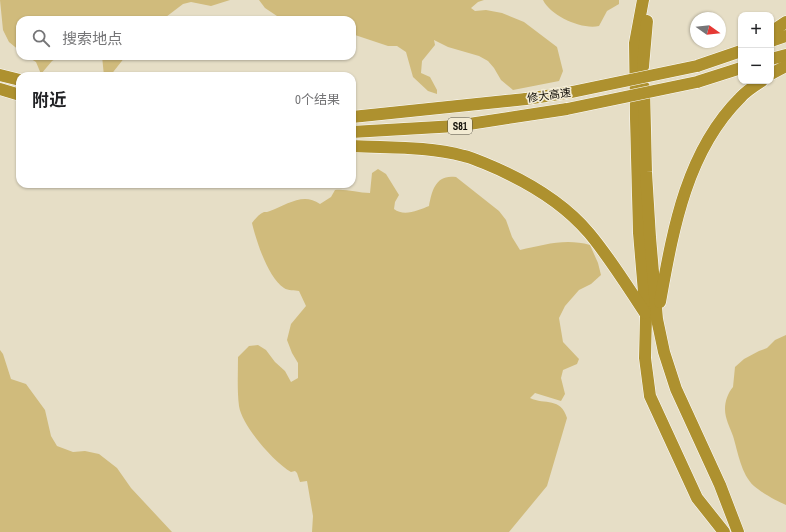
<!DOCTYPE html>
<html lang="zh">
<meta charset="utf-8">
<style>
:root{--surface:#fff;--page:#f6f6f6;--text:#202124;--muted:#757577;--line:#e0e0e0}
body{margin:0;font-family:"Archivo Narrow","Noto Sans SC",sans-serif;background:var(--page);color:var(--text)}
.controls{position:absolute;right:12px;top:12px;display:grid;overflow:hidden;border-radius:8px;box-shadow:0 1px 3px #0004}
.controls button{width:36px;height:36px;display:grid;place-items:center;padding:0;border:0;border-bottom:1px solid var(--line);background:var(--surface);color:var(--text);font:20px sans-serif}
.compass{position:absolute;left:690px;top:12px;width:36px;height:36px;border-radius:50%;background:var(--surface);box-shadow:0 1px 3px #0004;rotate:105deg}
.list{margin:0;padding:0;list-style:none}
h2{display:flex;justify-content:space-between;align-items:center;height:52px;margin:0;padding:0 16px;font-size:17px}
h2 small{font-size:13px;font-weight:400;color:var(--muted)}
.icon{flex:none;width:22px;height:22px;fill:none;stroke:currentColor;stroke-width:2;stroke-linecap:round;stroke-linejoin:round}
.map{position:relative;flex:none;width:786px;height:532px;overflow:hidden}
.search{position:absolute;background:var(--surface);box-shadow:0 1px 3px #0004;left:16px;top:16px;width:340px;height:44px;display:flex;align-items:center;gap:10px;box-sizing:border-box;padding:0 14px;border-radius:12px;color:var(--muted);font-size:15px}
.panel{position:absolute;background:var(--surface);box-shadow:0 1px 3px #0004;left:16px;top:72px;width:340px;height:116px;border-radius:12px}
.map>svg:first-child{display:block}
.green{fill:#d0bb7c}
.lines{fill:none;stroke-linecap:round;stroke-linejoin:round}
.highway-casing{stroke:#fff;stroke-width:13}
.highway{stroke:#ae912f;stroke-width:12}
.highway-bridge-casing{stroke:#fff;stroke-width:13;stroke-linecap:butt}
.highway-bridge{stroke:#ae912f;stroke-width:12}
.labels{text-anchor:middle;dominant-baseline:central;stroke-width:3.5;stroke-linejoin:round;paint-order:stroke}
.shield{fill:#f3ebd3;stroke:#534f43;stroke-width:1}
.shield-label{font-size:10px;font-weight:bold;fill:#0f0c05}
.street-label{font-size:11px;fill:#0f0c05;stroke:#f3ebd3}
</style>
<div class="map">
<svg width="786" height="532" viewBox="0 0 786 532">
<rect width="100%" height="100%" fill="#e6dec6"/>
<g class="green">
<path d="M0 0H230L211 6 191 2 183 4 162 20H20V51L9 42 3 30Z"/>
<path d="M259 0H484L478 2 471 8 475 11 486 10 502 13 524 22 557 47 563 71 559 81 513 90 501 80 494 68 488 61 479 56 448 47 434 40 435 45 422 61 421 73 430 77 437 90V94L428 91 413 77 406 52 397 46H388L352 34V20H283L265 8Z"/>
<path d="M543 0H619V4L607 11 599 26C582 30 551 16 543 0Z"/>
<path d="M26 56H60L52 61 41 74 36 62Z"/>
<path d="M102 56H130L125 57 110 76H104Z"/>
<path d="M378 169 386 174 399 195 395 202 394 209C404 217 419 210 429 206 432 190 436 174 456 177L499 211 506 220 512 237 520 250C544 245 565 238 590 245L598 263 601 275 591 284 579 290 565 306 559 318 563 342 579 359 577 364 563 370 561 378 565 394 561 401 535 393 530 398C545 405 561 397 567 418L547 486 509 532H312L313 516 307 481 300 482 297 473 295 471 291 472C274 462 242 426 239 406 237 390 238 373 238 357L249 346 258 345 266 350 275 362 285 371 291 382 298 378V363L292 353 287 340 291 324 306 306 299 291C295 290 288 291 284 288 268 278 256 240 252 223 255 219 259 214 264 212 266 212 268 212 270 211 287 205 303 192 320 204L331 197 335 190C347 189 358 193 370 193L372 173Z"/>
<path d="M786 335V505C777 501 762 493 754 486 741 474 738 452 733 436 730 427 725 419 725 409 725 401 728 393 733 387L735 367 744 359 759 351 767 348 775 340Z"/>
<path d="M0 350 3 354 11 379 26 384 45 410 51 436 57 446 73 452 85 451 99 454 117 468 131 488 172 532H0Z"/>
</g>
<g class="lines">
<g class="highway-casing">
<g id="highway">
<path d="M643 0 635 43 636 119 639 233 646 316 645 358 650 396 697 498 724 532"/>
<path d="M771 32 786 22"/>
<path d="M771 41 786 36"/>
<path d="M771 59 786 55"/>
<path d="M697 66 741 51"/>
<path d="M643 67 647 21"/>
<path d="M771 74 786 66"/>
<path d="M0 75 20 80"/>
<path d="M697 82 741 68"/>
<path d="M644 87 646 172 650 237 657 319 664 352 676 389 720 485 738 532"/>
<path d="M0 89 20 95"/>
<path d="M352 117 526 99"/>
<path d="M352 132 456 126 567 109"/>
<path d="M352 146C389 148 428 146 464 156 471 157 477 161 484 163 523 179 562 201 589 233 610 258 627 286 645 313"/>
<path d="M660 302C673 230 686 152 740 98 746 91 754 86 762 81"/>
</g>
</g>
<use href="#highway" class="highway"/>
<g class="highway-bridge-casing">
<g id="highway-bridge">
<path d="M526 99 572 92 697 66"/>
<path d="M567 109 697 82"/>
</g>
</g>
<use href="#highway-bridge" class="highway-bridge"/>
</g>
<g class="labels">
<rect class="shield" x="448" y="118" width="24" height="16" rx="3"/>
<g class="shield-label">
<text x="460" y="126">S81</text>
</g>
<g class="street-label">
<text transform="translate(549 95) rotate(-8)">修大高速</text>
</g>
</g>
</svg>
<div class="controls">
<button>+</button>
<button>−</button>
</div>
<svg class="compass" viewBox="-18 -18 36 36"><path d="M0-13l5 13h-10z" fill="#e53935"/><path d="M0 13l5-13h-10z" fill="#757577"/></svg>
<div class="search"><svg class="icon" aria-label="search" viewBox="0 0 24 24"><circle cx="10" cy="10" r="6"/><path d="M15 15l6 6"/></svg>搜索地点</div>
<section class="panel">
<h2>附近<small>0个结果</small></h2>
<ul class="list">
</ul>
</section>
</div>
